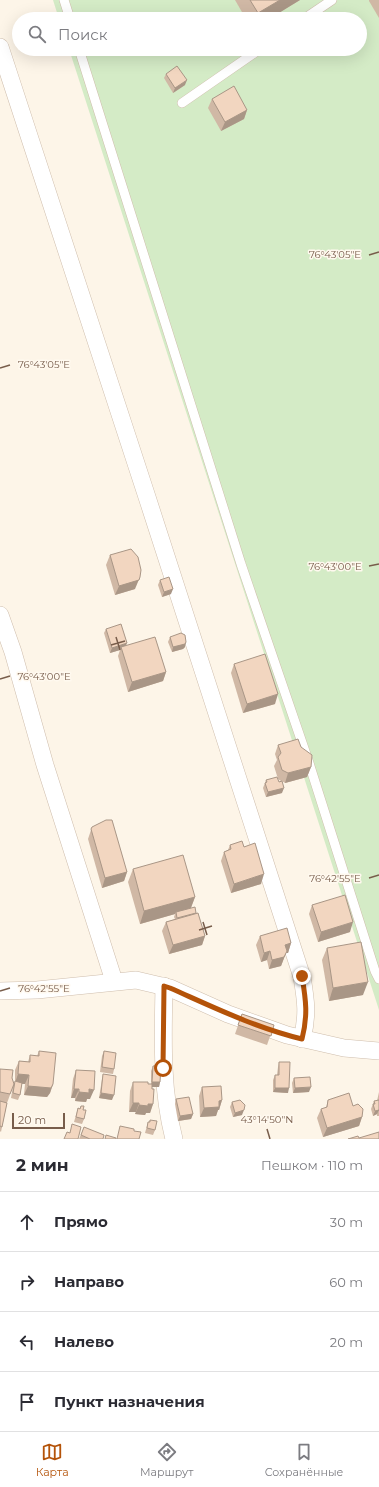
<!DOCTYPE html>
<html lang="ru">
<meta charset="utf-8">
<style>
:root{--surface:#fff;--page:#f7f7f7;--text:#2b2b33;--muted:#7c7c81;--line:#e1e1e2;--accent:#b45309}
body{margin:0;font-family:Montserrat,sans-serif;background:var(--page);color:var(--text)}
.scale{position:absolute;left:12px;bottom:10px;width:53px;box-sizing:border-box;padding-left:4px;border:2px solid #785d4b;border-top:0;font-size:11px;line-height:14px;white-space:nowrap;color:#785d4b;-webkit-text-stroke:3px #fff9ef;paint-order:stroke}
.stop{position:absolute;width:12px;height:12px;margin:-9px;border:3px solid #b45309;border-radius:50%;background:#fff}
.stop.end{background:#b45309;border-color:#fff;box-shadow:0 1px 4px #0008}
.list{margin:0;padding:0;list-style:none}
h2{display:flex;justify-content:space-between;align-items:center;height:52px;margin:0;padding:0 16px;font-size:17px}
h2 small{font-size:13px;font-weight:400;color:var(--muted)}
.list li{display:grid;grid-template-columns:26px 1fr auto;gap:12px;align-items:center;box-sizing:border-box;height:60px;padding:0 16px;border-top:1px solid var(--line)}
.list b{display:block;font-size:15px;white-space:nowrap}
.list em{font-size:13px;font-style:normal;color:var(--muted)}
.icon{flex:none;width:22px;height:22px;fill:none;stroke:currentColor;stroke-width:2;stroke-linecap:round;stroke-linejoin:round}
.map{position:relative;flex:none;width:379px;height:1139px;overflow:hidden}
.search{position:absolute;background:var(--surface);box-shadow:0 4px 16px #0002;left:12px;right:12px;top:12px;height:44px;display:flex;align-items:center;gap:10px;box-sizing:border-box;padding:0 14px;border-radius:22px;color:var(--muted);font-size:15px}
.sheet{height:292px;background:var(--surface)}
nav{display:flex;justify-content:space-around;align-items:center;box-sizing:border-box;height:56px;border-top:1px solid var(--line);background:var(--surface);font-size:11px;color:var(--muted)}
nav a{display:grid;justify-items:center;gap:2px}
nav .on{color:var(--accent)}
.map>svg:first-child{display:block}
.green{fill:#d4ebc6}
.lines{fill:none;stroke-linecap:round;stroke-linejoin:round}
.lane-casing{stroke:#cfbead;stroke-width:10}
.street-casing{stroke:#cfbead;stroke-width:18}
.lane{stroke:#fff;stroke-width:9}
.street{stroke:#fff;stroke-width:17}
.wall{fill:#d0b8a5}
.shaded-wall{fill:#a99686}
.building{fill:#f2d6c0;stroke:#a99686}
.route{stroke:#b45309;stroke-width:5}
.ticks{fill:none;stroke:#785d4b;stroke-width:1.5}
.ticks-label{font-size:10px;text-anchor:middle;fill:#785d4b;stroke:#fff9ef;stroke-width:3;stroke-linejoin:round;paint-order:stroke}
</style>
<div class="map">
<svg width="379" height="1139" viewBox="0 0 379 1139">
<rect width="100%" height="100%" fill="#fdf5e8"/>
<path class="green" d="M53 0H379V1010L69 49H360V19H59Z"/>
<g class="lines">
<g class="lane-casing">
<g id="lane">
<path d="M64 0 70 19"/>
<path d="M304 19 332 0"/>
<path d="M79 49 241 564 309 763 375 971 379 979"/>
<path d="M182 103 260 49"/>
</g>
</g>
<g class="street-casing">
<g id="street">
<path d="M0 47 147 497 302 977C306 1001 308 1015 302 1039"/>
<path d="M0 615 13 652 45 765 114 981"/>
<path d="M164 986C163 1038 161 1089 174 1139"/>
<path d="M0 991 37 990 136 980 170 988 228 1014 287 1035 344 1048 379 1051"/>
</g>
</g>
<use href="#lane" class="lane"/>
<use href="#street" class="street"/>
</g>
<g class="wall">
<path d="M235 0H300L269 19H246Z"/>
<path d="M369 0H379V18L369 1Z"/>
<path d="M166 74 185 85 173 93 164 78Z"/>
<path d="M212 99 247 110 244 119 221 131 208 108Z"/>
<path d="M110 555 135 589 115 595 106 565Z"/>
<path d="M160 580 171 594 162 597 158 585Z"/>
<path d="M106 629 126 646 166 672 163 681 128 692 118 656 120 650 110 653 104 633Z"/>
<path d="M170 637 185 647 183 649 172 652 168 642Z"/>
<path d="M234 664 275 704 243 713 231 673Z"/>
<path d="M278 745 301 747 311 767 307 777 285 783 282 781V793L266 797 263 788 266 780 279 782 281 781 278 779 274 766 277 760 275 754Z"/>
<path d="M92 827 127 872 124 881 102 888 88 839Z"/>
<path d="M230 845 244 847 261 884 231 893 221 861 224 852 228 850Z"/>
<path d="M133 869 195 897 191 908 196 913 205 936 202 945 169 954 162 931 166 922 175 919 174 917 175 914 140 924 128 882Z"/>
<path d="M312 905 350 932 318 942 309 914Z"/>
<path d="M260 936 291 943 288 953H286L281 966 269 969 267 960 261 962 256 945Z"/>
<path d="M327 948 363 995 329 1001 322 960Z"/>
<path d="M242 1014 274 1025 267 1045 235 1034Z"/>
<path d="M39 1051 53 1084 50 1093 47 1097 24 1095 25 1084H22L20 1095 18 1100 11 1098 13 1086 15 1082V1070L19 1061 28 1062 30 1055 37 1056Z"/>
<path d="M104 1051 114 1069 113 1074 100 1072 102 1056Z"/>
<path d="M279 1062 288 1093 273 1092V1080L275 1075H277L278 1067Z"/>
<path d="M153 1066 160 1082 159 1087H152L153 1104 150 1113H146L145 1115 135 1114 136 1112H129L130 1091 133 1082 151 1084V1071Z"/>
<path d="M0 1069 12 1078 14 1084 7 1103 2 1127 1 1132 0 1131Z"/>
<path d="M76 1070 90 1099H87L86 1102 75 1101V1098H71L73 1079Z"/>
<path d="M103 1074 112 1100 99 1098 102 1079Z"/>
<path d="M294 1078 309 1092 293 1093 292 1083Z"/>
<path d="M202 1087 222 1100 219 1110H218L216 1116 200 1117 199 1096Z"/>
<path d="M379 1092V1116H377V1114L373 1116 371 1109 374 1101H377Z"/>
<path d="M176 1099 193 1114 191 1119 178 1121 175 1104Z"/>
<path d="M328 1100 353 1106 362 1117 359 1126 323 1137 317 1118 321 1109 326 1108Z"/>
<path d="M232 1102 242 1115 233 1117 230 1107Z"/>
<path d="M81 1106 83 1110 84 1119 82 1124 74 1122 78 1108 80 1109Z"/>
<path d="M150 1120 155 1130 153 1135 145 1133 148 1122H149Z"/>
<path d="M84 1127 103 1139H79Z"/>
</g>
<g class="shaded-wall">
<path d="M280 0H300L269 19H256L258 13Z"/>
<path d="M187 80 185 85 173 93 175 88Z"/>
<path d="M247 110 244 119 221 131 225 122Z"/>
<path d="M140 577 135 589 115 595 119 586Z"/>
<path d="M173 589 171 594 162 597 164 592Z"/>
<path d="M186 642 185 647 183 649 172 652 173 647Z"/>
<path d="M127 643 125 648 121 647 120 650 110 653 112 648Z"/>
<path d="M166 672 163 681 128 692 132 682Z"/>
<path d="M278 694 275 704 243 713 247 704Z"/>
<path d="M311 767 307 777 285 783 288 773Z"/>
<path d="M284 788 282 793 266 797 268 792Z"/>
<path d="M127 872 124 881 102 888 105 878Z"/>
<path d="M264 874 261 884 231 893 234 884Z"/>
<path d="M195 897 190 910 176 912 175 914 140 924 144 911Z"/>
<path d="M353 922 350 932 318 942 321 932Z"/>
<path d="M205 936 202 945 169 954 173 945Z"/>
<path d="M291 943 288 953H286L281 966 269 969 272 960 285 945Z"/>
<path d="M270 951 267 960 261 962 264 953Z"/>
<path d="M368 982 363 995 329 1001 333 988Z"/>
<path d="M18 1074 29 1075 25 1084 15 1083Z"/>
<path d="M152 1082H160L159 1087H151Z"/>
<path d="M53 1084 50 1093 47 1097 24 1095 28 1086Z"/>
<path d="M311 1087 309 1092 293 1093 295 1088Z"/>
<path d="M275 1088H289L288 1093 273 1092Z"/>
<path d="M74 1089H79L75 1098H71Z"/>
<path d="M89 1089 94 1090 90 1099H87L86 1102 75 1101 79 1092Z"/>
<path d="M101 1093 114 1095 112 1100 99 1098Z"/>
<path d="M222 1100 219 1110H218L216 1116 200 1117 204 1108 219 1101Z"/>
<path d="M133 1103H139L136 1112H129Z"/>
<path d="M148 1104H153L150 1113H146L145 1115 135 1114 139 1105Z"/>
<path d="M244 1110 242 1115 233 1117 235 1113Z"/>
<path d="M379 1110 377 1114 373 1116 375 1111Z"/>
<path d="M193 1114 191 1119 178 1121 180 1116Z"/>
<path d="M362 1117 359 1126 323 1137 327 1128Z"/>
</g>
<g class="building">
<path d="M250 0H280L258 13Z"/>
<path d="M177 66 187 80 175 88 166 74Z"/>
<path d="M234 86 247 110 225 122 212 99Z"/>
<path d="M131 549 138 557 141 570 140 577 139 580 119 586 110 555Z"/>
<path d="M169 577 173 589 164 592 160 580Z"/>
<path d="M121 624 127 643 112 648 106 629Z"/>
<path d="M181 633 185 635 186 642 185 644 173 647 170 637Z"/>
<path d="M155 637 166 672 132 682 121 647Z"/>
<path d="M265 654 278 694 247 704 234 664Z"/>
<path d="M298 739 301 747 312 755 311 767 288 773 282 770 278 757 281 753 278 745Z"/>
<path d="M277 777 279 782 282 781 284 788 268 792 265 783 267 782 266 780Z"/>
<path d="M106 820H112L127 872 105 878 91 829 92 827Z"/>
<path d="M242 841 244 847 255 843 264 874 234 884 224 852 231 849 230 845Z"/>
<path d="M183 855 195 897 144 911 133 869Z"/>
<path d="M345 895 353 922 321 932 312 905Z"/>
<path d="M195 907 196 913 177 918 176 912Z"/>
<path d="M198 913 205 936 173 945 166 922Z"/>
<path d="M287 928 291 943 285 945 287 951 284 957 272 960 270 951 264 953 260 936Z"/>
<path d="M361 942 368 982 333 988 327 948Z"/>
<path d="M242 1014 274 1025 271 1036 238 1025Z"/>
<path d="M39 1051 56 1053 53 1084 51 1088 28 1086 29 1075 18 1074 19 1061 30 1062V1055L39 1056Z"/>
<path d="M104 1051 116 1053 114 1069 102 1067Z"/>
<path d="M279 1062H290L289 1088H275V1075H279Z"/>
<path d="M153 1066H161L160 1082H152Z"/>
<path d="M0 1069 13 1070 12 1078 14 1084 10 1094 0 1092Z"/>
<path d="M76 1070 95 1071 94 1090 89 1089V1093L79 1092V1089H74Z"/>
<path d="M103 1074 116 1076 114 1095 101 1093Z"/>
<path d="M310 1077 311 1087 295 1088 294 1078Z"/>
<path d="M15 1081 22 1083 20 1095 13 1093Z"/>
<path d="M133 1082H148V1084H152V1089H154L153 1104H148V1106L139 1105V1103H133Z"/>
<path d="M221 1086 222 1100 219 1101V1107L204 1108 202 1087Z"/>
<path d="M349 1093 353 1106 358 1104 363 1109 362 1117 327 1128 321 1109 327 1107 328 1100Z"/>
<path d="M189 1097 193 1114 180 1116 176 1099Z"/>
<path d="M240 1100 245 1105 244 1110 235 1113 232 1102Z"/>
<path d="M379 1100V1111V1110L375 1111 373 1104H375L374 1101Z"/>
<path d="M0 1101 7 1103 2 1127 0 1126Z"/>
<path d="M81 1106H84L83 1110H86L84 1119 76 1117 78 1108 80 1109Z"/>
<path d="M150 1120 157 1121 155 1130 147 1128 148 1122H150Z"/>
<path d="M72 1124 81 1127 78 1139H64L67 1132 70 1133Z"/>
<path d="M120 1126 134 1129V1131L141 1132 139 1139H117Z"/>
<path d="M84 1127 104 1135 103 1139H90L81 1135Z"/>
<path d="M379 1132V1139H348L358 1136 359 1138Z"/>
<path d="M106 1135 116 1138V1139H105Z"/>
</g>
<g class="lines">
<path class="route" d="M163 1068 164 986 170 988C213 1007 256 1028 302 1039 308 1015 306 1001 302 976"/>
</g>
<path class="ticks" d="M369 255 379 252M0 368 10 365M369 566 379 564M116 637 120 650M111 645 125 641M0 679 10 676M369 878 379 875M203 922 207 935M199 930 212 926M0 991 10 988M267 1129 270 1139"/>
<g class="ticks-label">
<text x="335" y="258">76°43'05"E</text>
<text x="44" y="368">76°43'05"E</text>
<text x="335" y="570">76°43'00"E</text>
<text x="44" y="680">76°43'00"E</text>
<text x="335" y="882">76°42'55"E</text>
<text x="44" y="992">76°42'55"E</text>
<text x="267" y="1123">43°14'50"N</text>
</g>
</svg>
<div class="scale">20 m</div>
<div class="stop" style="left:163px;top:1068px"></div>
<div class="stop end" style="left:302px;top:976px"></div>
<div class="search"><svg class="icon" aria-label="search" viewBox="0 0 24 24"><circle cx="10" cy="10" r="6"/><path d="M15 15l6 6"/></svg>Поиск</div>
</div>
<section class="sheet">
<h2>2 мин<small>Пешком · 110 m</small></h2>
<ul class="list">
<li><svg class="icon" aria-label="ahead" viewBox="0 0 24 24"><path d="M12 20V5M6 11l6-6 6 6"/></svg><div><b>Прямо</b></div><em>30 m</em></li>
<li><svg class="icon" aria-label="right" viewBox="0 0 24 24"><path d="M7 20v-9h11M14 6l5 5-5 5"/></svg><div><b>Направо</b></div><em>60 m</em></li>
<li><svg class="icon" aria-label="left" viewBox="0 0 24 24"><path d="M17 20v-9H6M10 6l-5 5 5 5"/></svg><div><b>Налево</b></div><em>20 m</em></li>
<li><svg class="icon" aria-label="arrive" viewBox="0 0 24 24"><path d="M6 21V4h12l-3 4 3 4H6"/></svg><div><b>Пункт назначения</b></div></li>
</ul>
</section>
<nav>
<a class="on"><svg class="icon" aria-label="map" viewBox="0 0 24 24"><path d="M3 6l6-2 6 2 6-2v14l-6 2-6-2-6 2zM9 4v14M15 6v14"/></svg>Карта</a>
<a><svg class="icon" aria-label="directions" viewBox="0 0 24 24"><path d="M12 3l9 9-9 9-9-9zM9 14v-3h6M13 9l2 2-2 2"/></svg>Маршрут</a>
<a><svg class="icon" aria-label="saved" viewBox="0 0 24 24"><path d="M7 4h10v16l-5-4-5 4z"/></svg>Сохранённые</a>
</nav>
